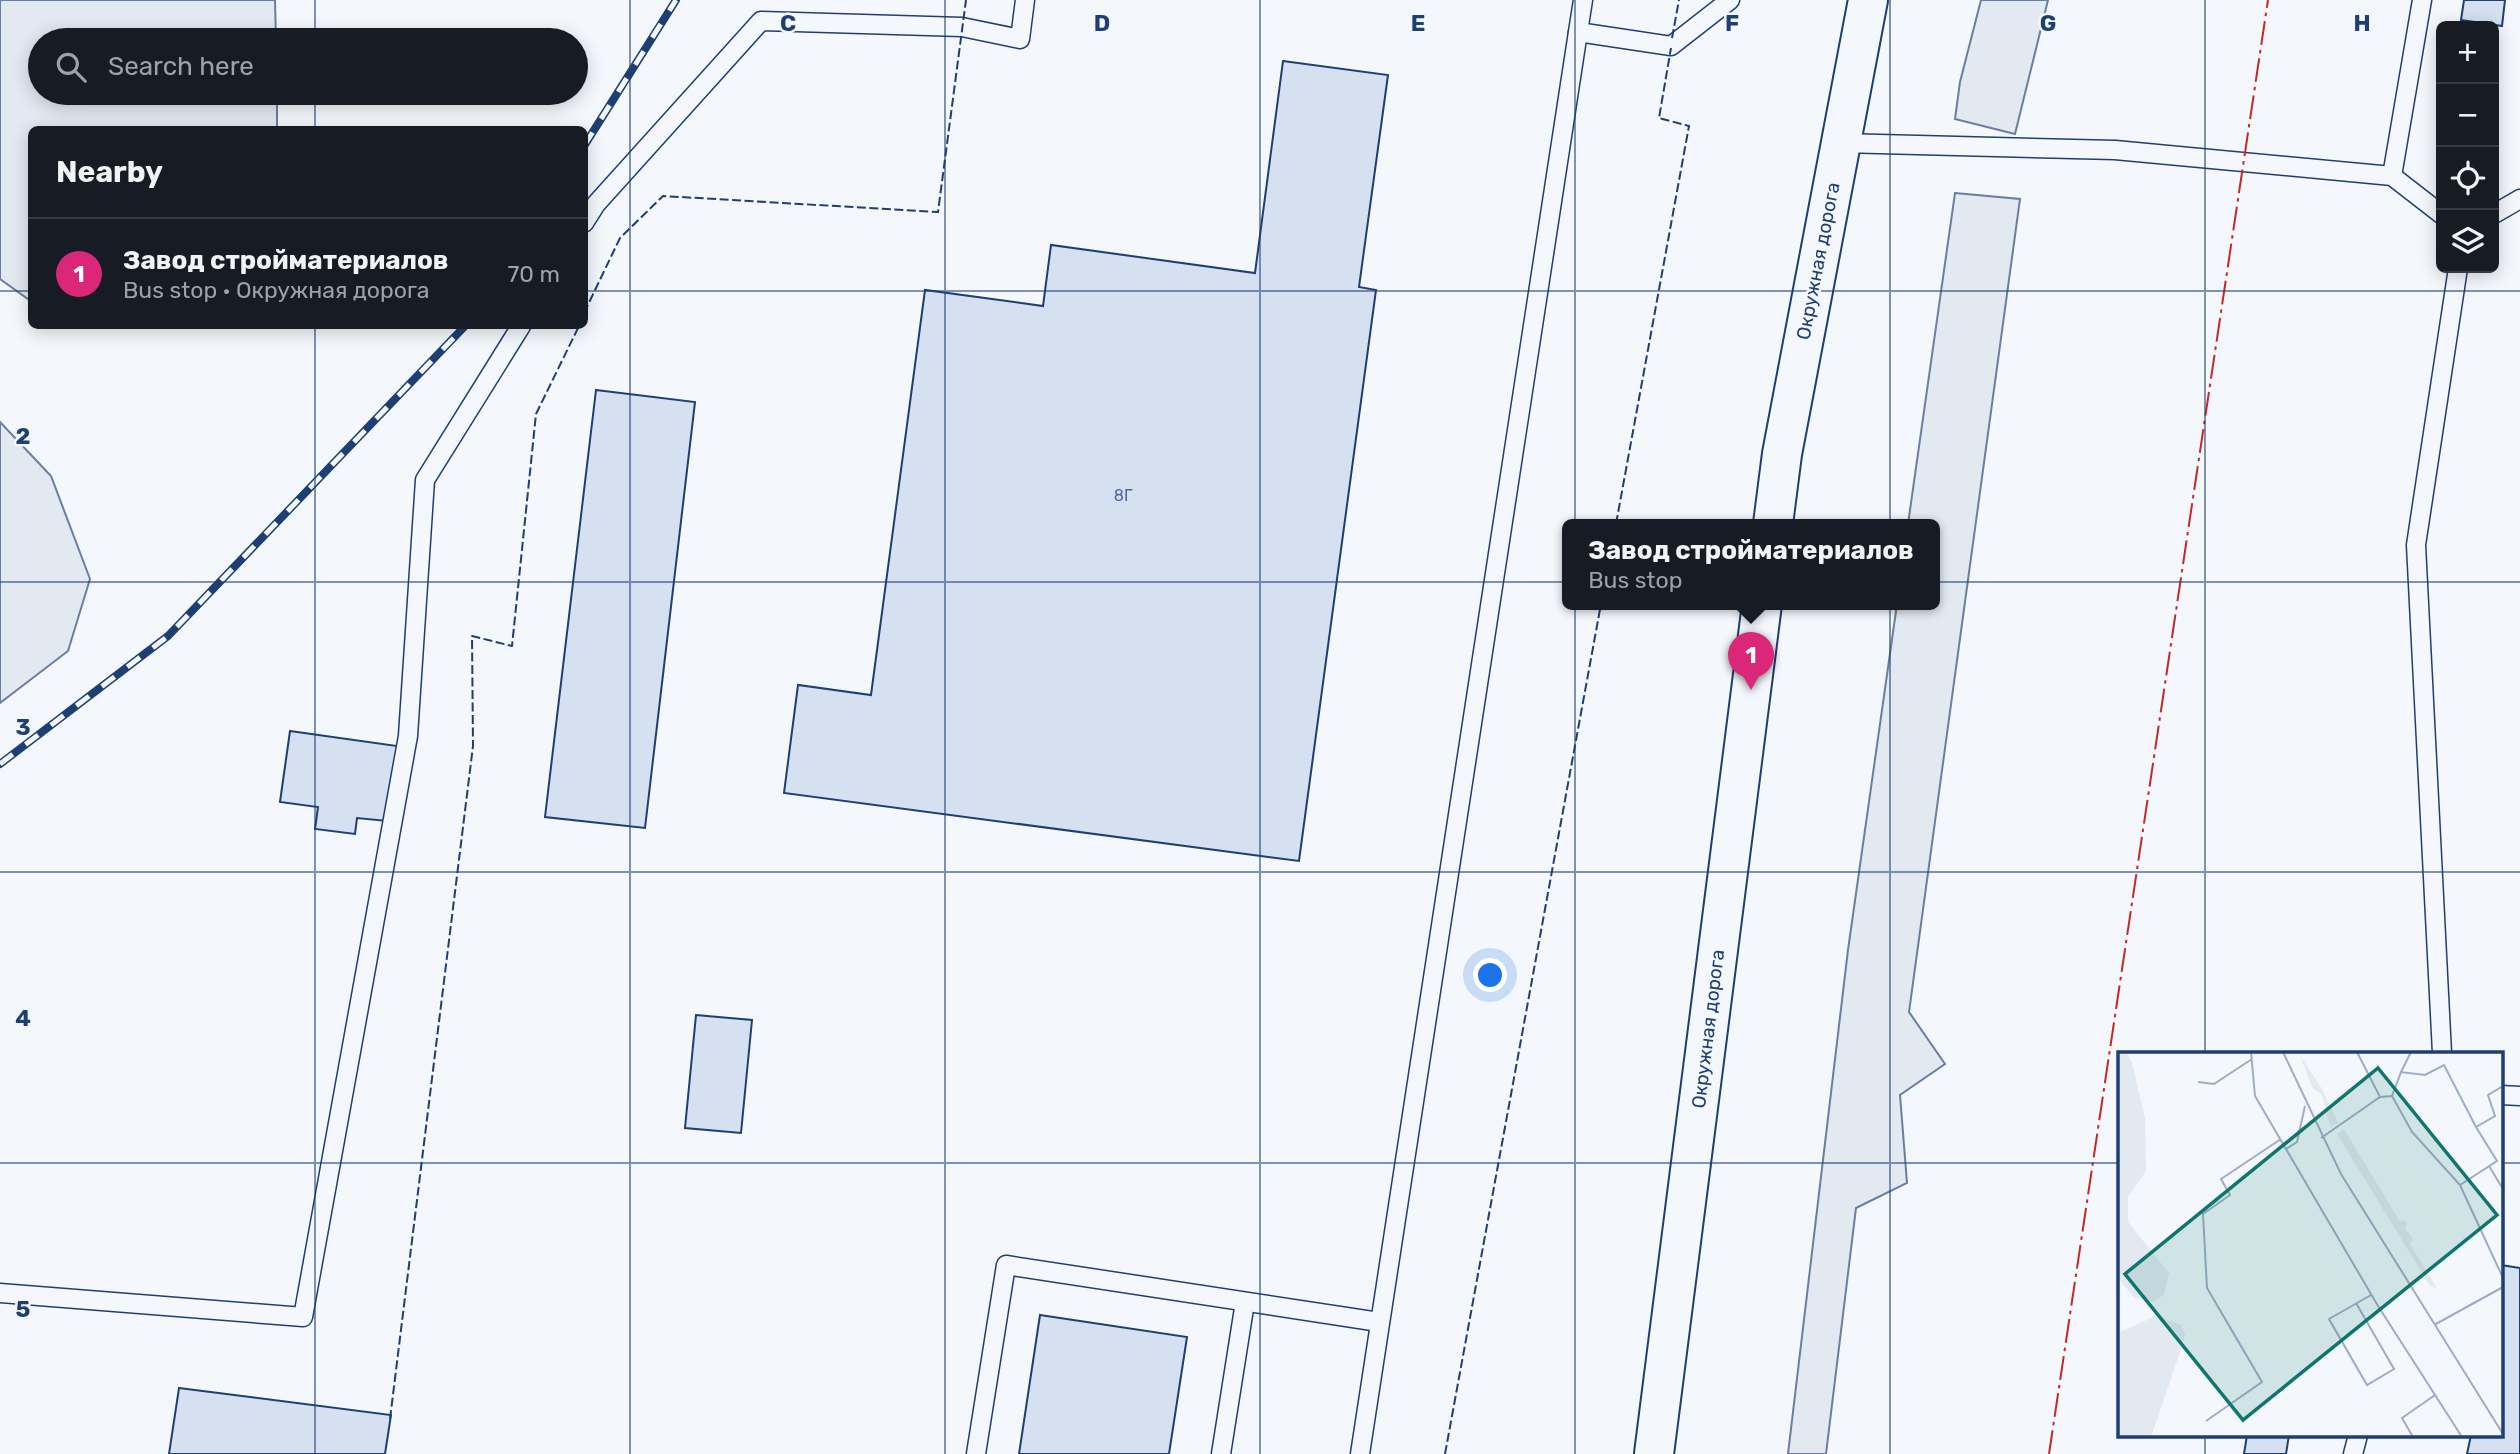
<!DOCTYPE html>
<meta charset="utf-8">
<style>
:root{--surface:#171b24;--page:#242831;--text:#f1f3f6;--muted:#9ea1a6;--line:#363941;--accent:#db2777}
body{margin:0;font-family:Rubik,sans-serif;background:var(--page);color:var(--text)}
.controls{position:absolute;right:21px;top:21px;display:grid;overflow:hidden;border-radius:10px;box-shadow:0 4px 18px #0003}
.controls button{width:63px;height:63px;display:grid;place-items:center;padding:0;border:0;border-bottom:2px solid var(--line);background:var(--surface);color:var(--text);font:35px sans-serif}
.you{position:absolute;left:1491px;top:976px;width:24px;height:24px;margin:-18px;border:5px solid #fff;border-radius:50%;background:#1a73e8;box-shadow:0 0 0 10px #1a73e833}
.badge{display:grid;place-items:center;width:46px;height:46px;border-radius:50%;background:var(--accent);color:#fff;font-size:23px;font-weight:700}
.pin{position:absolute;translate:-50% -58px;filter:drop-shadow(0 2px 4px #0008)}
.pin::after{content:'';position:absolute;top:37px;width:24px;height:21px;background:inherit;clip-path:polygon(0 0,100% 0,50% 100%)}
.popup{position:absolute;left:1562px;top:519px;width:378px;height:91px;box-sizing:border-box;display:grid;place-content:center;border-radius:10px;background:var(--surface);filter:drop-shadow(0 2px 5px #0005);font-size:23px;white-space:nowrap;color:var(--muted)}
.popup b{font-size:26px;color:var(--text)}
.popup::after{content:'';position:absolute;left:50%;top:100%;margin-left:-14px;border:14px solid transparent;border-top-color:var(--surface)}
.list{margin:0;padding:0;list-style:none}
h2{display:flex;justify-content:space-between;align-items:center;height:91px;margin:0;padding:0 28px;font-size:30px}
h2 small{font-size:23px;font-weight:400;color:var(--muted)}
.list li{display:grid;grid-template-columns:46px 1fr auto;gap:21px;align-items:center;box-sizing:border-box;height:112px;padding:0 28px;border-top:2px solid var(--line)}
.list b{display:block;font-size:26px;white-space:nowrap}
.list p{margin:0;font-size:23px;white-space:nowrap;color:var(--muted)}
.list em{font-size:23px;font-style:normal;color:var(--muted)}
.icon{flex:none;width:38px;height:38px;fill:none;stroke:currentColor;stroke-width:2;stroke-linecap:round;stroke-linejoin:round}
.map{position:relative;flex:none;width:2520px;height:1454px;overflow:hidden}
.search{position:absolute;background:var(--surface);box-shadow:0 4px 18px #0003;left:28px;top:28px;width:560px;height:77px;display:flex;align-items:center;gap:18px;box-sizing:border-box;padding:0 24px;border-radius:38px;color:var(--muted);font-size:26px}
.panel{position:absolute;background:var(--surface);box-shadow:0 4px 18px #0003;left:28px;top:126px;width:560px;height:203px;border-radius:10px}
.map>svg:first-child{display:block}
.green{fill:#e3e9f0;stroke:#687fa3;stroke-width:2}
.building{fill:#d5e0f0;stroke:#1d3f73;stroke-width:2}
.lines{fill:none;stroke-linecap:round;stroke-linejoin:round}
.lane-casing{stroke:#1d3f73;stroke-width:21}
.highway-casing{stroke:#1d3f73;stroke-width:42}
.lane{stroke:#f4f7fb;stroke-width:18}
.highway{stroke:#f4f7fb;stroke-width:38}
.rail-casing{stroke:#1d3f73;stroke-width:8}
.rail{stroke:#f4f7fb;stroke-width:5;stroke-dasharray:16;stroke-linecap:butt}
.fence{stroke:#1d3f73;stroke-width:2;stroke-dasharray:9 3.5;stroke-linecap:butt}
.power{stroke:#c62828;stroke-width:2;stroke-dasharray:24 5 3.5 5;stroke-linecap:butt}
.grid{fill:none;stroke:#1d3f73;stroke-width:2;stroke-opacity:0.55}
.labels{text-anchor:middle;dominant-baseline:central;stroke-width:5;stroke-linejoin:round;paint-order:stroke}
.number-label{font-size:16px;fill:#4b6792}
.street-label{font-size:19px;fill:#1d3f73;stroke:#f4f7fb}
.inset-road{fill:none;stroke:#9eadc5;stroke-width:2}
.view{fill:#0f766e;fill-opacity:0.15;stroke:#0f766e;stroke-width:3.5}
.inset-edge{fill:none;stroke:#1d3f73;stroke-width:3.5}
.grid-label{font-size:23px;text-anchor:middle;font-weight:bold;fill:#1d3f73;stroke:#f4f7fb;stroke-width:5;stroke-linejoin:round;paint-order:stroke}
</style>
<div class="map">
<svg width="2520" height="1454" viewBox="0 0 2520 1454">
<rect width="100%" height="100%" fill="#f4f7fb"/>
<g class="green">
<path d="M0 0H275L276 40H40V93H277V129L32 130 31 300 28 299 0 279Z"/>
<path d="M1981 0H2048L2015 134 1955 119 1960 82Z"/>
<path d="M1955 193 2020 199 1909 1012 1945 1064 1900 1095 1907 1183 1856 1208 1826 1454H1788L1848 950 1897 604H1935V524H1908Z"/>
<path d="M0 422 51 476 90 579 68 651 0 703Z"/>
</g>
<g class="building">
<path d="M2464 0H2505L2502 26 2461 20Z"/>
<path d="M1283 61 1388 75 1359 287 1376 290 1299 861 784 793 798 685 871 695 925 290 1043 306 1051 245 1255 273Z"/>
<path d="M596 390 695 402 645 828 545 817Z"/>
<path d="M290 731 397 746 387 821 357 818 355 834 315 829 318 807 280 802Z"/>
<path d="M696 1015 752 1020 741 1133 685 1128Z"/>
<path d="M2501 1265 2520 1268V1454H2467L2471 1435H2501Z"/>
<path d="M1040 1315 1187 1337 1169 1454H1019Z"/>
<path d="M179 1388 391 1415 385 1454H169Z"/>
<path d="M2247 1435H2289L2286 1454H2244Z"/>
</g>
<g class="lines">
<g class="lane-casing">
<g id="lane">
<path d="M1583 0 1578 32 1671 46 1730 0"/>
<path d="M1840 143 2115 150 2392 176 2441 214"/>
<path d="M2392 176 2422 0"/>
<path d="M2494 214 2520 199"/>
<path d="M584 223 596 204 761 21 962 27 1020 39 1025 0"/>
<path d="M2442 1053 2416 545 2458 268"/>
<path d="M2501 1095 2520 1096"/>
<path d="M0 1293 303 1317 408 736 425 480 521 326"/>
<path d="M976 1454 1006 1265 1379 1322"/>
<path d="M1221 1454 1245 1302"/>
<path d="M1360 1454 1578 32"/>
<path d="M2353 1454 2358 1435"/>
</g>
</g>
<g class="highway-casing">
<g id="highway">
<path d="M1773 524 1782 454 1868 0"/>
<path d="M1654 1454 1762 604"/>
</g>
</g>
<use href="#lane" class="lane"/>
<use href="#highway" class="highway"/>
<g class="rail-casing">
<g id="rail">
<path d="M584 146 676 0"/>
<path d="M0 764 168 636 465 326"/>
</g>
</g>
<use href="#rail" class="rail"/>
<g class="fence">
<path d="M1672 38 1679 0"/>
<path d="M584 313 620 238 663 196 938 212 966 0"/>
<path d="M1616 524 1689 126 1659 118 1671 48"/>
<path d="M390 1419 473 746 472 636 512 646 536 414 579 326"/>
<path d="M1445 1454 1601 604"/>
</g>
<path class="power" d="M2049 1454 2268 0"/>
</g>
<path class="grid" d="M315 0V40M630 0V1454M945 0V1454M1260 0V1454M1575 0V1454M1890 0V1454M2205 0V1053M315 93V130M0 291H32M584 291H2520M315 326V1454M0 582H2520M0 872H2520M0 1163H2119M2501 1163H2520M2205 1435V1454"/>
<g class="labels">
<g class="number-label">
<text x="1123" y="495">8Г</text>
</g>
<g class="street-label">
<text transform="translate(1818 261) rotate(-79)">Окружная дорога</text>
<text transform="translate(1708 1029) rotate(-83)">Окружная дорога</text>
</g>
</g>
<g transform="translate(2118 1052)">
<rect width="385" height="385" fill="#f4f7fb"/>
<path d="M0 0H8L14 11 27 66 28 119 10 145V170L51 221 46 243 34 250 16 245 0 226ZM183 5 204 37 220 71 213 75 211 70 204 43 194 35ZM226 77 281 168 289 170 287 177 295 186 292 192 319 236 312 234 219 82ZM38 264 63 273 67 282 63 297 33 385H0V281Z" fill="#e3e9f0"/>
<path class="inset-road" d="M133 0 137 44 168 97 179 90 187 54M165 0 223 122 385 382M239 0 262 45M283 20 293 0M80 30 96 32 134 7M385 34 370 43 377 64 358 75 379 109 342 133 385 226M274 44 294 80 342 133M203 86 262 45 274 44 283 20 307 23 326 13 358 75M168 97 260 254 344 385M371 114 385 137M238 251 276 317 249 333 211 267 253 243M316 273 385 235M88 369 144 330 89 236 85 162 112 143 103 127 163 87M295 385 284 366 317 343"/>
<path class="view" d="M260 16 379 163 125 368 7 222Z"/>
<rect width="385" height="385" class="inset-edge"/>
</g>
<g class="grid-label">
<text x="788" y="31">C</text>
<text x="1102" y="31">D</text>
<text x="1418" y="31">E</text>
<text x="1732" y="31">F</text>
<text x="2048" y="31">G</text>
<text x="2362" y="31">H</text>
<text x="23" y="444">2</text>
<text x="23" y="735">3</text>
<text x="23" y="1026">4</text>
<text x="23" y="1317">5</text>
</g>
</svg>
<div class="controls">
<button>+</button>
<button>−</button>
<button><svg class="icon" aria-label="locate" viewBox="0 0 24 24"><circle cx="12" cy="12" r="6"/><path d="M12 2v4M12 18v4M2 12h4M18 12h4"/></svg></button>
<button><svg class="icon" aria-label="layers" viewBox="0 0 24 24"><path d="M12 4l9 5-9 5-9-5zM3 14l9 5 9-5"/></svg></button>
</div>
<div class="you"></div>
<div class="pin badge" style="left:1751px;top:690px">1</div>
<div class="popup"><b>Завод стройматериалов</b>Bus stop</div>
<div class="search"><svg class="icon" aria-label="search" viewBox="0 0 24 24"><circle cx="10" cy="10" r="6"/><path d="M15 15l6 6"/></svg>Search here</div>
<section class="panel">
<h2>Nearby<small></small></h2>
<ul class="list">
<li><span class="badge">1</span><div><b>Завод стройматериалов</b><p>Bus stop · Окружная дорога</p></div><em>70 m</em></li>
</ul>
</section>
</div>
